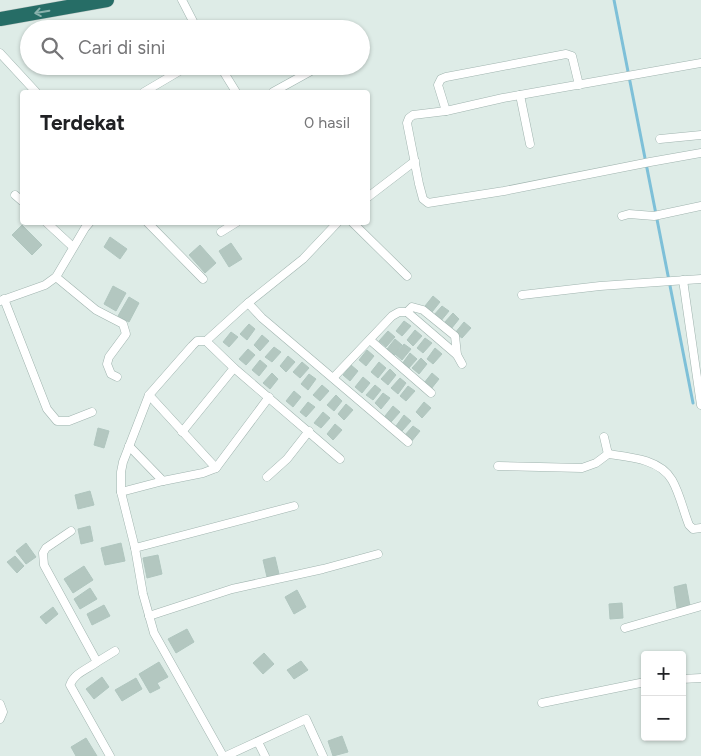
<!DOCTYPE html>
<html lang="id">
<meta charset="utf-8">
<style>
:root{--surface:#fff;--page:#f6f6f6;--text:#202124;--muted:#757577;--line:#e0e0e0}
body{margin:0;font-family:Figtree,sans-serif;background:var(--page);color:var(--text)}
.controls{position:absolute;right:15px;bottom:15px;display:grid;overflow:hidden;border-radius:5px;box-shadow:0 1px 4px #0004}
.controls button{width:45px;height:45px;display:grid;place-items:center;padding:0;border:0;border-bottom:1px solid var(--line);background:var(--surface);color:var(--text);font:25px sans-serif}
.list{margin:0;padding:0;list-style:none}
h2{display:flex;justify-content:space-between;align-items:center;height:65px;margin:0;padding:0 20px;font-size:21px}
h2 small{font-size:16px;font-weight:400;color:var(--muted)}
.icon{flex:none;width:28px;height:28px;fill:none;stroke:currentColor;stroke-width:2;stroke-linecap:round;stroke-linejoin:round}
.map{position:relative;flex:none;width:701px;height:756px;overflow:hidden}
.search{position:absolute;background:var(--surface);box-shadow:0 1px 4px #0004;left:20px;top:20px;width:350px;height:55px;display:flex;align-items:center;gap:12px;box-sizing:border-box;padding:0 18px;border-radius:28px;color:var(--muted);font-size:19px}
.panel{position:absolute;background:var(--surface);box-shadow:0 1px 4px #0004;left:20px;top:90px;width:350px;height:135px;border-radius:5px}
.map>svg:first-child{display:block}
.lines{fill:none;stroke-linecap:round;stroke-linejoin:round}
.stream{stroke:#7ec0d8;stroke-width:3}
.building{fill:#b3c7c0;stroke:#b0c6bf}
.street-casing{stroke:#a0b4af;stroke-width:9}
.highway-casing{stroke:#c0c9c7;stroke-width:15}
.street{stroke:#fff;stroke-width:8}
.highway{stroke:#266d66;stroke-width:14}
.oneway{stroke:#8ab2ad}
</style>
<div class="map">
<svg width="701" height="756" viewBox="0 0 701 756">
<rect width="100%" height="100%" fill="#deece7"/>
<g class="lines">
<path class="stream" d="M614 0 693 403"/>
</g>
<g class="building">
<path d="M22 225 42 245 32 255 12 235Z"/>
<path d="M110 237 127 249 120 259 104 247Z"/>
<path d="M231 243 242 259 229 267 219 251Z"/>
<path d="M200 245 216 263 205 273 189 255Z"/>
<path d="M113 286 126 293 116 311 104 304Z"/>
<path d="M433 296 440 302 432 312 425 306Z"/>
<path d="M129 297 139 303 129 322 118 316Z"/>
<path d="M442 306 449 311 440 322 433 316Z"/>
<path d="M453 313 459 319 451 329 444 323Z"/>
<path d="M404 321 411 326 402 336 396 331Z"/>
<path d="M464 322 471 328 462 338 455 333Z"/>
<path d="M249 324 255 329 247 340 240 334Z"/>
<path d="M415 330 422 336 413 346 407 340Z"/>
<path d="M388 331 395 337 386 347 379 341Z"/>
<path d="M231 332 238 337 229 347 223 342Z"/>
<path d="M262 335 269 341 260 351 254 345Z"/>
<path d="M425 338 432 343 423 353 417 348Z"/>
<path d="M395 339 402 345 394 355 387 349Z"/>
<path d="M404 344 411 349 402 360 395 354Z"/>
<path d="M274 347 281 352 272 362 265 357Z"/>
<path d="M435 348 442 354 433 364 427 359Z"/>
<path d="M248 349 255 355 246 365 239 359Z"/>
<path d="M367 350 374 356 366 366 359 360Z"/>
<path d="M410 353 417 359 408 369 402 364Z"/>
<path d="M288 356 295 362 286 372 280 366Z"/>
<path d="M421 358 427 364 419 374 412 368Z"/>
<path d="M260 360 267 366 259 376 252 370Z"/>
<path d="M302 362 309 368 300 378 293 372Z"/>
<path d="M379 362 386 368 378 378 371 372Z"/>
<path d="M351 365 358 371 350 381 343 375Z"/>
<path d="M390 369 396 375 388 385 381 379Z"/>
<path d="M272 373 278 379 270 389 263 383Z"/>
<path d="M432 373 439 379 431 389 424 383Z"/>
<path d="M309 374 316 379 308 390 301 384Z"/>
<path d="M363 377 370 383 362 393 355 387Z"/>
<path d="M400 378 406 383 398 394 391 388Z"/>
<path d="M322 385 329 391 320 401 313 395Z"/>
<path d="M375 385 381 390 373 400 366 395Z"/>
<path d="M408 386 415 391 406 401 400 396Z"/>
<path d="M294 391 301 397 293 407 286 401Z"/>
<path d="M383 393 390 398 381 409 375 403Z"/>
<path d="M336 395 342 401 334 411 327 405Z"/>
<path d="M308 402 315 407 306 417 300 412Z"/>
<path d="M424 402 431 408 422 418 416 412Z"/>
<path d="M346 404 353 410 344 420 338 414Z"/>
<path d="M393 406 400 412 391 422 385 416Z"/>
<path d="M323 412 330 418 321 428 314 423Z"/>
<path d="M404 415 411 421 402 431 396 426Z"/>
<path d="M335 424 342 430 333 440 327 434Z"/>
<path d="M413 426 420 431 411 442 404 436Z"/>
<path d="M98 428 109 431 104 448 94 445Z"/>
<path d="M90 491 94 505 78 509 75 495Z"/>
<path d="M90 526 93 541 81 544 78 529Z"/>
<path d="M26 543 36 557 26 564 16 551Z"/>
<path d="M121 543 125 561 105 565 101 548Z"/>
<path d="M158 555 162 574 147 578 143 558Z"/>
<path d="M15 556 24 566 17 573 7 562Z"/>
<path d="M275 557 279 574 267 577 263 560Z"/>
<path d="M84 566 93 580 73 593 64 579Z"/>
<path d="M686 584 690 606 677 608 674 587Z"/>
<path d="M90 588 97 599 80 609 74 599Z"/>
<path d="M297 590 306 607 294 614 285 597Z"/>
<path d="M622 603 623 618 610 619 609 604Z"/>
<path d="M104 605 110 616 92 625 87 614Z"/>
<path d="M53 607 58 614 46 624 40 617Z"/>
<path d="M187 629 194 642 176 653 168 639Z"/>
<path d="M264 653 274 664 263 674 253 663Z"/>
<path d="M301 661 308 670 294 679 287 670Z"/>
<path d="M159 662 168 677 157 683 160 688 150 693 139 674Z"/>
<path d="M102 677 109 687 94 699 86 689Z"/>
<path d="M136 678 142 689 122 701 115 690Z"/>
<path d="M342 736 348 752 333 756 328 741Z"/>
<path d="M86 738 97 756H76L71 747Z"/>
</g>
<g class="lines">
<g class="street-casing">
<g id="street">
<path d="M182 0 197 29"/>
<path d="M0 53 36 92"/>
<path d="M701 63 503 98 446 111 413 115 409 118 407 123 419 184 423 199 428 203 504 191 650 162 701 153"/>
<path d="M220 66 236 92"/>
<path d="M144 92 188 66"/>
<path d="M273 92 320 66"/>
<path d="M520 95 530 144"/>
<path d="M446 111 438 85 441 79 446 77 566 54 572 56 579 85"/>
<path d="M660 139 701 135"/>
<path d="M15 195 22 201"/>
<path d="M368 197 415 161"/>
<path d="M622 216 629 214 654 216 701 206"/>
<path d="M46 222 73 247"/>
<path d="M147 222 203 279"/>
<path d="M352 222 407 276"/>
<path d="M221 232 237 222"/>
<path d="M56 277 96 310 123 324 126 334 109 357 107 364 111 374 117 377"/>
<path d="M683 280 701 405"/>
<path d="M522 295 600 286 701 279"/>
<path d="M4 299 47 409 57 421H69L92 412"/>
<path d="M0 301 45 285 56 277 85 228 90 222"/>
<path d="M248 303 303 259 338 222"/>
<path d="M407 312 412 307 423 310 455 336 457 355 462 364"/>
<path d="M370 340 431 393"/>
<path d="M206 341 234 368 340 459"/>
<path d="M334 377 392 316 399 312H407L457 355"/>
<path d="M149 395 216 468"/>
<path d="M182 432 234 368"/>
<path d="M604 437 608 454"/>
<path d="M129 446 163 481"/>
<path d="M498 466 582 468 596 463 608 454C629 457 660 459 672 480 680 494 683 510 689 525L693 529 701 528"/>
<path d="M267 477 287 459 309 431"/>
<path d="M121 492 163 481 203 473 216 468 269 397"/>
<path d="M71 531 46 548 43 553 44 565 97 662C88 669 74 673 70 685L110 756"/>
<path d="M135 548 294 506"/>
<path d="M149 616 232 589 323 569 378 554"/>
<path d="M625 628 701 606"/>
<path d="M97 662 115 651"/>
<path d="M682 679 701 678"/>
<path d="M542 703 645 682"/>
<path d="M0 704 3 712 0 719"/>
<path d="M258 742 265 756"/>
<path d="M223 756 154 633 143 594 135 548 121 492V472L123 462 149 395 192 346 197 341H206L248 303 262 318 408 442"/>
<path d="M226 756 306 719 323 756"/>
</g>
</g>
<g class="highway-casing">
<path id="highway" d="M0 19 107 0"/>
</g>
<use href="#street" class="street"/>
<use href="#highway" class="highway"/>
</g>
<defs><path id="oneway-shaft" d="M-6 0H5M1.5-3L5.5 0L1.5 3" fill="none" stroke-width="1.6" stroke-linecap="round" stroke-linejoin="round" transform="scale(1.25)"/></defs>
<use class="oneway" href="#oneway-shaft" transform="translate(42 12) rotate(170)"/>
</svg>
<div class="controls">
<button>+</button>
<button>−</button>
</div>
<div class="search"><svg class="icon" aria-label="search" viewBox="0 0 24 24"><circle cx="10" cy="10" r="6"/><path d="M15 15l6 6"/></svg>Cari di sini</div>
<section class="panel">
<h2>Terdekat<small>0 hasil</small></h2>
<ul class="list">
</ul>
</section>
</div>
